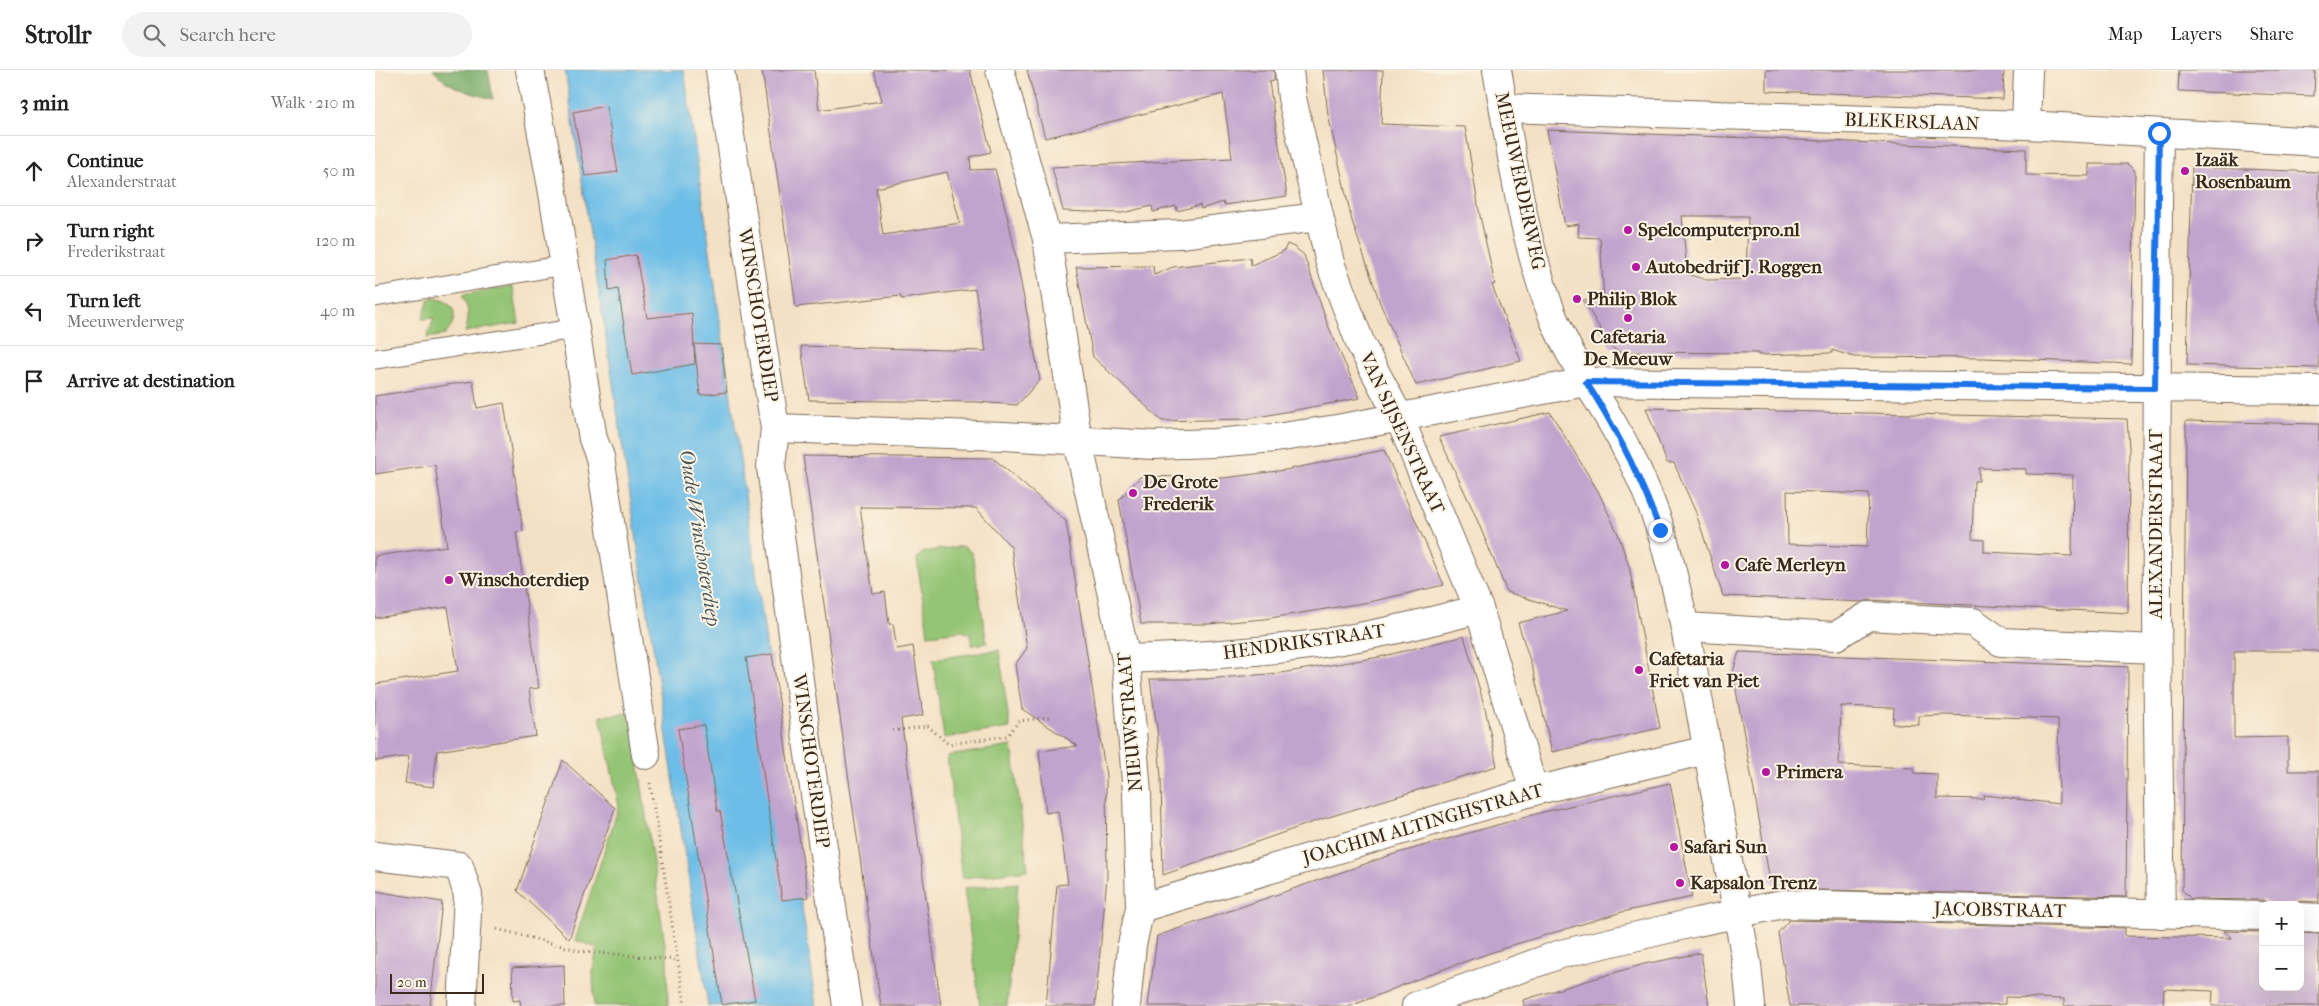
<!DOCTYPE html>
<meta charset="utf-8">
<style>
:root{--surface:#fff;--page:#f2f2f2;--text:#222;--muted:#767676;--line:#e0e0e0}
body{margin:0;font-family:"IM FELL French Canon",serif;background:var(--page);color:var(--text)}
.controls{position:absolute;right:15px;bottom:15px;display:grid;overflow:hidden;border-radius:10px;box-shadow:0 5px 20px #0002}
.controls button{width:45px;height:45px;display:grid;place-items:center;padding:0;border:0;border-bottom:1px solid var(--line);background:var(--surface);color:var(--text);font:25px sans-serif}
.scale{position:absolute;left:15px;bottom:12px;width:94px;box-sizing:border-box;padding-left:5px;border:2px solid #3b2a1e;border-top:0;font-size:14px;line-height:18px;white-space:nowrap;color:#3b2a1e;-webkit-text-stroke:4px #fcf5e5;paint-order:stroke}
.stop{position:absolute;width:15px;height:15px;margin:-11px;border:4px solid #1a73e8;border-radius:50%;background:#fff}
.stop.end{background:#1a73e8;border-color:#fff;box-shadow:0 1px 5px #0008}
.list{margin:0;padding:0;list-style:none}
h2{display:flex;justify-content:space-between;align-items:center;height:65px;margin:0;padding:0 20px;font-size:21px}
h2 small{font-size:16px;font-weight:400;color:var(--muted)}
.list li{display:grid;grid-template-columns:32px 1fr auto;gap:15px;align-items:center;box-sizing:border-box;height:70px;padding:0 20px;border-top:1px solid var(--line)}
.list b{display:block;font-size:19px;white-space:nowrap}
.list p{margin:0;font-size:16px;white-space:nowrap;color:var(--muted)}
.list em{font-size:16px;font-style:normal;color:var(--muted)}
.icon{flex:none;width:28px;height:28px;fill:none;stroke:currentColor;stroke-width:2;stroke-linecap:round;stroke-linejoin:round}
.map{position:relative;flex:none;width:1944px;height:936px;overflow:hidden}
header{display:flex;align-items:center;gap:30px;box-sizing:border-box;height:70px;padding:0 25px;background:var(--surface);border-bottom:1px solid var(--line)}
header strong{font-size:24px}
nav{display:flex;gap:28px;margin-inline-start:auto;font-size:18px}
.search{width:350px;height:45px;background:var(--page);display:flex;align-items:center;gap:12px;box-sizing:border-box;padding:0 18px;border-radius:28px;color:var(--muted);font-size:19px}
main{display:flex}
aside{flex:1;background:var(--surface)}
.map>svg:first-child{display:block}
.green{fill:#94c474;stroke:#687749}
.forest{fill:#7a6;stroke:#596a42}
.water{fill:#6cbde7;stroke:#547482}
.building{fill:#c1a3cd;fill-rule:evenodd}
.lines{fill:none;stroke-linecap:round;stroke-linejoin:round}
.service-casing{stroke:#7c6a58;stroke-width:21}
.minor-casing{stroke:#7c6a58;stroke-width:30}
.tertiary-casing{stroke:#7c6a58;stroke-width:30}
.path{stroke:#7c6a58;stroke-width:3;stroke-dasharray:1 4;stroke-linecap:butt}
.service{stroke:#fff;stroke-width:19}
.minor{stroke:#fff;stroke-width:28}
.tertiary{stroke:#fff;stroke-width:28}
.route{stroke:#1a73e8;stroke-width:6}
.poi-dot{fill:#b5179e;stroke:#fcf5e5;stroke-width:2}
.labels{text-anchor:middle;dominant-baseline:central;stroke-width:4;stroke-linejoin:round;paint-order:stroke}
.street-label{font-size:19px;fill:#3b2a1e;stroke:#fcf5e5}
.poi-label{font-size:19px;font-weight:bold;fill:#3b2a1e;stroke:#fcf5e5;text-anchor:start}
.water-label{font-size:20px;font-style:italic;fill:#4a565a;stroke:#fcf5e5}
</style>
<header>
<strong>Strollr</strong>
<div class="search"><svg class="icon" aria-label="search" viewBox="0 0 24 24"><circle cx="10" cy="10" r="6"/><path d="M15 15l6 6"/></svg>Search here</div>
<nav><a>Map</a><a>Layers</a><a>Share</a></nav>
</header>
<main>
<aside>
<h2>3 min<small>Walk · 210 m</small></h2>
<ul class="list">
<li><svg class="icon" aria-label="ahead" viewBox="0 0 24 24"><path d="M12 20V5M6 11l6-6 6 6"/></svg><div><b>Continue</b><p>Alexanderstraat</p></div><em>50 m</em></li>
<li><svg class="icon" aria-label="right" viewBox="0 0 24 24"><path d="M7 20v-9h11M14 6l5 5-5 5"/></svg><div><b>Turn right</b><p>Frederikstraat</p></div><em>120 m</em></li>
<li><svg class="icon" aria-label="left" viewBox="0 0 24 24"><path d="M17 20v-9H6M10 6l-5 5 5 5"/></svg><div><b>Turn left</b><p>Meeuwerderweg</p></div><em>40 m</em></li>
<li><svg class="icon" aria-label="arrive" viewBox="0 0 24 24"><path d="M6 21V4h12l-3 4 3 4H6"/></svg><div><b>Arrive at destination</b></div></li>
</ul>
</aside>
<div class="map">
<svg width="1944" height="936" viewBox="0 0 1944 936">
<rect width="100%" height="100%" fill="#fcf5e5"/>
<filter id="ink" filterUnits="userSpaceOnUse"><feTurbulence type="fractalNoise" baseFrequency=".02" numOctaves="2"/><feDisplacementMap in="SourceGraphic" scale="10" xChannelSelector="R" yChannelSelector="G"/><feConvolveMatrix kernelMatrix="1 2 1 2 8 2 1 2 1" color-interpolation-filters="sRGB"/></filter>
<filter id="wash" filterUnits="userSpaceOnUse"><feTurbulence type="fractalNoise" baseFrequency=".0096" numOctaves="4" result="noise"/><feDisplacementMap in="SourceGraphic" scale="20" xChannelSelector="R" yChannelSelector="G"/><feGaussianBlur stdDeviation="1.12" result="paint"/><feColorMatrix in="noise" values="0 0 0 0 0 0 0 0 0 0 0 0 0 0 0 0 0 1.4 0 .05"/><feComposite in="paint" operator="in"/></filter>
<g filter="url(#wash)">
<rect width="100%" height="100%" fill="#f4e1c5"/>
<g class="green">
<path d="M132 217H138L144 253 90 262C95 248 94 238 87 225Z"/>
<path d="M59 228C83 232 84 248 70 265L52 268 59 248 47 249 54 229Z"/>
<path d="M589 476 597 483 612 573 597 575 595 565 588 561 553 565 542 489 548 482Z"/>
<path d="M624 580 635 658 569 668 558 589Z"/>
<path d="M256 643 292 888 293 936H219L218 901 222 878 200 870 244 736 225 646Z"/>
<path d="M637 676 653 800 587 808 572 686Z"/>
<path d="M643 813 632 936H605L589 818Z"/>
</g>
<path class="forest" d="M58 0H113L118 29C96 23 73 18 58 0Z"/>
<path class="water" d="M190 0H309L388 550 416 765 442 936H333Z"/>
<g id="blocks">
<g class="building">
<path d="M387 0H439L444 40 507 31 499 0H595L616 82 595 87 596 100 620 99 635 157 665 310 642 335 602 332 434 330 426 276 611 281 600 219 526 229V226L421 237ZM572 102 585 153 508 165 501 118Z"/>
<path d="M652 0H899V11L894 12 912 126 849 135 848 132 826 139 825 135 802 141 801 136 778 142 777 136 747 143 688 141 677 97 857 88 848 24 670 68Z"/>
<path d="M948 0H1008L1006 54 1090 57 1105 146 1120 214 1117 215 1146 291 1041 315 1005 233 977 151 953 45Z"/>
<path d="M1391 0H1629L1628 29 1391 21Z"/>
<path d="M1804 0H1940L1939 26 1803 21Z"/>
<path d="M231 36 243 102 210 106 198 42Z"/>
<path d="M1172 60 1651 79V105L1714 106V94H1752L1760 101 1756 294 1610 288 1479 287 1457 280V283L1383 285V283L1244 282 1236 277 1208 230H1229L1225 168 1203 167 1204 154 1190 156ZM1307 146H1373L1371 209 1332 210 1312 204Z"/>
<path d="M1817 97 1944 102V298L1812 295Z"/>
<path d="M912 174 919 177 929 185 952 253 985 328 872 349 787 351 718 287 701 197 778 196 779 205 798 197 875 188 876 195 909 181Z"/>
<path d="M261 185 272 248 317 243 320 294 257 305 243 219 234 221 232 190Z"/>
<path d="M319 274 346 275 352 322 325 325Z"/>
<path d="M98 311 102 338 129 333 148 461 141 462 164 618 154 619 161 666 62 681 58 717 30 713 34 686 0 691V614L83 601 73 537 0 548V486L72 476 60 395 0 404V326Z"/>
<path d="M1271 338 1752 349 1754 378 1753 543 1494 530 1488 532 1348 526 1321 443 1299 393H1292ZM1604 398 1651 399V404L1698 405 1697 486 1609 482V470L1597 469 1599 411H1604ZM1412 421 1494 424 1492 477 1413 474Z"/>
<path d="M1175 342 1223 421 1243 464 1254 496 1285 658 1177 682 1158 600 1143 553 1192 541 1132 522 1098 440 1064 367Z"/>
<path d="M1811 351 1944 354V581H1859V668L1913 667V701H1944V832L1926 831 1916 835H1898L1888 830 1816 829 1807 820Z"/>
<path d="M1009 380 1069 515 994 532 889 549 833 554H766L744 430 766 406 849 408 910 400Z"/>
<path d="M428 386 618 388 691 451 731 706 732 807 720 936H671L682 815 693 814 683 741 671 743 664 681 703 676 647 639 640 595 652 578 636 477 601 438 485 437 498 524 510 522 514 554H518L522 579 538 576 548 645 526 649 566 936H506Z"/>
<path d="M1089 566 1110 638 1122 696 944 750 788 805 786 707 782 659 775 609H831L906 603 1005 587Z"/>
<path d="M1364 582 1753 597 1751 827 1403 819 1395 811 1361 620 1358 602ZM1466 636 1519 638 1518 654 1544 655V646L1570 645 1683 649 1684 734 1609 725 1608 729 1562 728V704L1539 703V698L1464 695Z"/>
<path d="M397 584 433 827 407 830 371 588Z"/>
<path d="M329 655 342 741H345L380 930 347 935 303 659Z"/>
<path d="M188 690 240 738 194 869 142 821Z"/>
<path d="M1295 713 1317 827 1247 842 1141 874 1060 902 976 936H773L782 866 1016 785 1168 742Z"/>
<path d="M0 821 67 832 55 936H0Z"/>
<path d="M1414 850 1750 858V866L1857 868 1849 861 1888 862V917H1925V863L1944 864V936H1837L1838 921 1789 919 1788 936H1689V929L1630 927V934L1594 936H1415L1403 863Z"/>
<path d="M1326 883 1334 936H1149L1148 930 1218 909 1269 894Z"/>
<path d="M189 895 190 936H146L145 930 138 931 137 898Z"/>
</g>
</g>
</g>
<g filter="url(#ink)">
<use href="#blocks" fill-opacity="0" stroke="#7c6a58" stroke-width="1"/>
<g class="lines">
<g class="service-casing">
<g id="service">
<path d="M0 227 190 195"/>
<path d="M0 289 199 259"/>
</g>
</g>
<g class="minor-casing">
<g id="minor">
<path d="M155 0 177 117 218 369 225 387 271 685"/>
<path d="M345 0 400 358 396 397 432 671 472 936"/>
<path d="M625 0 672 169 703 371 751 589 762 723 765 838 757 875 751 936"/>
<path d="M914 0 917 28 955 193 986 275 1024 347 1104 539 1159 721"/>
<path d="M1129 38 1651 55 1944 72"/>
<path d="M1651 55 1653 0"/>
<path d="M1784 63C1780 324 1781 584 1786 844"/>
<path d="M672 169 805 164 943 147"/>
<path d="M400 358 629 366 778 375 839 373 900 368 962 359 1211 312 1944 320"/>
<path d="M1311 557 1461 566 1493 546 1598 552 1626 572 1781 579"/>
<path d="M751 589C807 587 862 584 918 577 981 570 1043 555 1104 539"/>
<path d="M0 786 84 796 93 825 87 936"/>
<path d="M765 838 1159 721 1332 680"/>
<path d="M1925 847 1944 848"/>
<path d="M1041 936 1186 884 1322 852 1408 834 1888 846"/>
</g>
</g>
<g class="tertiary-casing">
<path id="tertiary" d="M1122 0C1137 83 1147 168 1178 247 1192 282 1214 314 1233 346 1255 382 1273 421 1286 461 1308 534 1319 608 1333 682 1346 753 1359 824 1372 895L1376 936"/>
</g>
<g class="path">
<path d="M518 661 553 656 573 674 632 666 644 651 675 647"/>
<path d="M275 713 310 936"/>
<path d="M122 859 206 881 303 890"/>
</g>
<use href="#service" class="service"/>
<use href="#minor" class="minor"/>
<use href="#tertiary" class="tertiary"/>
</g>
</g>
<g class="lines" filter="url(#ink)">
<path class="route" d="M1285 460C1265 407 1242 359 1211 312L1780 318 1784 63"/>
</g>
<g class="poi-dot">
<circle cx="1810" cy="101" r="5"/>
<circle cx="1253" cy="160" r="5"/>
<circle cx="1261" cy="197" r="5"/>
<circle cx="1202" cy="229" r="5"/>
<circle cx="1253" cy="248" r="5"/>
<circle cx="758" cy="423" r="5"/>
<circle cx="1350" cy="495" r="5"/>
<circle cx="74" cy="510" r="5"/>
<circle cx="1264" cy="600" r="5"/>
<circle cx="1391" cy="702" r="5"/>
<circle cx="1299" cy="777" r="5"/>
<circle cx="1305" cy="813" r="5"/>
</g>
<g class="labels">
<g class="street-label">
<text transform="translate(1537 52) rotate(2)">BLEKERSLAAN</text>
<text transform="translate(1145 111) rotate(78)">MEEUWERDERWEG</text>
<text transform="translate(383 245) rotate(81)">WINSCHOTERDIEP</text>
<text transform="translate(1027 363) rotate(65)">VAN SIJSENSTRAAT</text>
<text transform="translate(1781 454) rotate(-90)">ALEXANDERSTRAAT</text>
<text transform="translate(929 572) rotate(-8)">HENDRIKSTRAAT</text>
<text transform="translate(755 652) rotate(-95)">NIEUWSTRAAT</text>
<text transform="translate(436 691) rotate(82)">WINSCHOTERDIEP</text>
<text transform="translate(1048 754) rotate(-16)">JOACHIM ALTINGHSTRAAT</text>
<text transform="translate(1625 840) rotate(1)">JACOBSTRAAT</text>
</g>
<g class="poi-label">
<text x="1820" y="90">Izaäk<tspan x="1820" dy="22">Rosenbaum</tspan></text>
<text x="1263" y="160">Spelcomputerpro.nl</text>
<text x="1271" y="197">Autobedrijf J. Roggen</text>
<text x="1212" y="229">Philip Blok</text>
<text x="1253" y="267" text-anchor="middle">Cafetaria<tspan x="1253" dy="22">De Meeuw</tspan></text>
<text x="768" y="412">De Grote<tspan x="768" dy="22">Frederik</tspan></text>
<text x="1360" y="495">Cafe Merleyn</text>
<text x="84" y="510">Winschoterdiep</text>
<text x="1274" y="589">Cafetaria<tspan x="1274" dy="22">Friet van Piet</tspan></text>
<text x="1401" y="702">Primera</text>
<text x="1309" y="777">Safari Sun</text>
<text x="1315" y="813">Kapsalon Trenz</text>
</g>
<g class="water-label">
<text transform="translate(325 468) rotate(81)">Oude Winschoterdiep</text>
</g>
</g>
</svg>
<div class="controls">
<button>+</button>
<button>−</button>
</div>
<div class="scale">20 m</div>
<div class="stop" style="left:1784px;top:63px"></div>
<div class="stop end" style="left:1285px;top:460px"></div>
</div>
</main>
